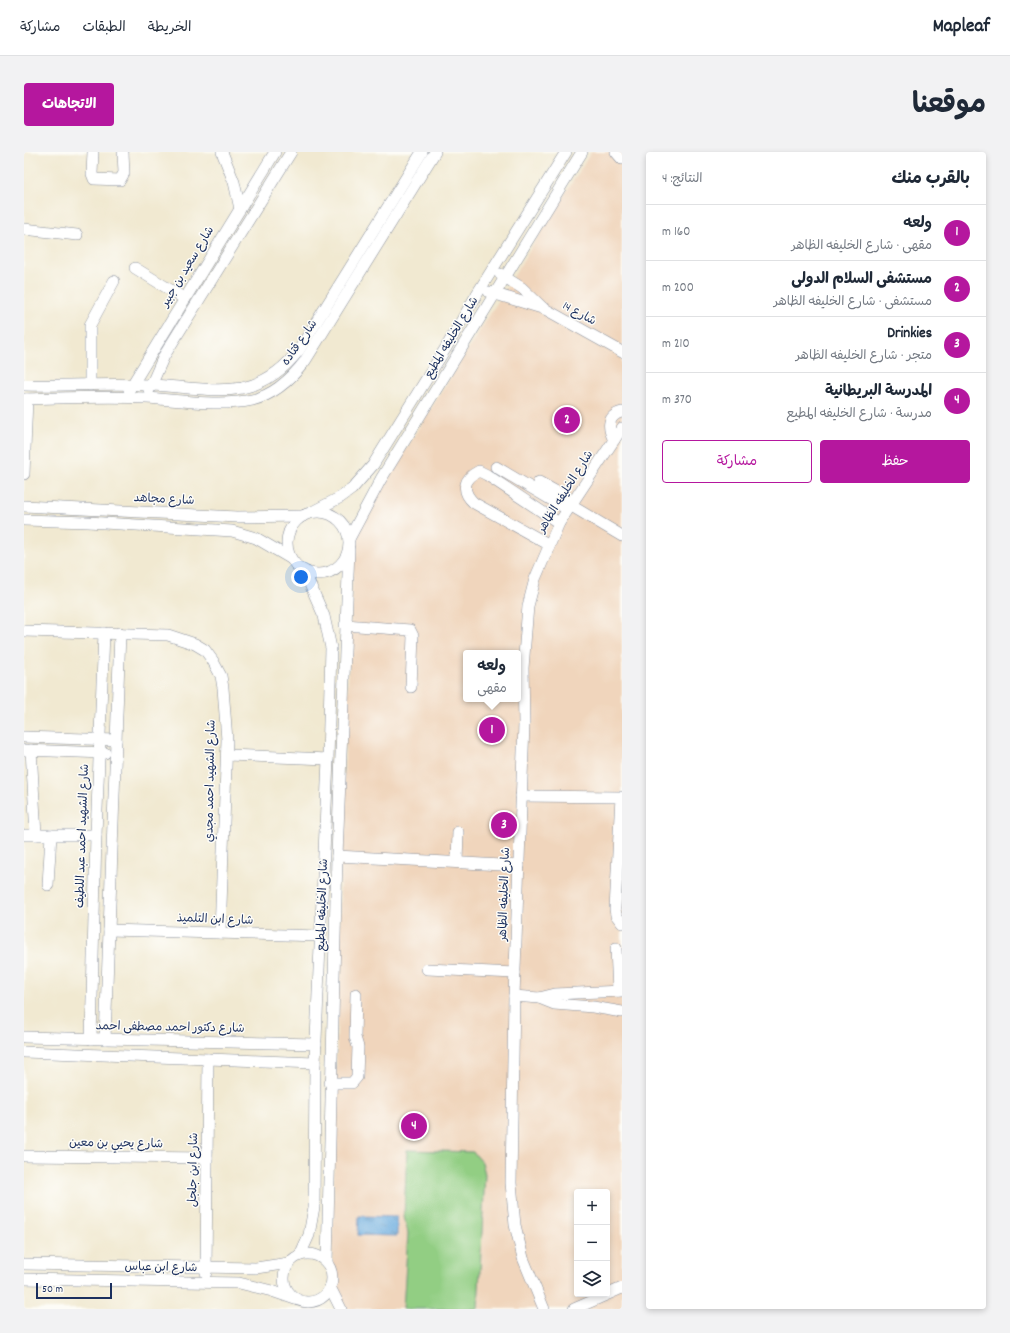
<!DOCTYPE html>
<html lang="ar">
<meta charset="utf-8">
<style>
:root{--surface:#fff;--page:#f2f2f3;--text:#1f2937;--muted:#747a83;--line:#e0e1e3;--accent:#b5179e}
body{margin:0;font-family:Dekko,"Playpen Sans Arabic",sans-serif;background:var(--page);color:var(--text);direction:rtl}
.controls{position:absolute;right:12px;bottom:12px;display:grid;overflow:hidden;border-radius:4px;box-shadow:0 2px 6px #0003}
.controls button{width:36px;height:36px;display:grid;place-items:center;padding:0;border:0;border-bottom:1px solid var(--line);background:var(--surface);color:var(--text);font:20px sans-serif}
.scale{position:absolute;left:12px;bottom:10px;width:76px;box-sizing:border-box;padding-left:4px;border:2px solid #1b2f5e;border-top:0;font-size:11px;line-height:14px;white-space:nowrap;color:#1b2f5e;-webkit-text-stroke:3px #fdfcf7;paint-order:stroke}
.you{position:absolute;left:277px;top:425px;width:14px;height:14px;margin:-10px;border:3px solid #fff;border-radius:50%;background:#1a73e8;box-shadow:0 0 0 6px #1a73e833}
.badge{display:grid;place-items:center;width:26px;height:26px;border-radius:50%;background:var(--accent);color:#fff;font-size:13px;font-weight:700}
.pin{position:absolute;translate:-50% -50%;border:2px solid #fff;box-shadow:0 1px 4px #0006}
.popup{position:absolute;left:439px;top:498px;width:58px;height:52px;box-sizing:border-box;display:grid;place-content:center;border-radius:4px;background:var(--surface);filter:drop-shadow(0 1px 3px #0005);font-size:13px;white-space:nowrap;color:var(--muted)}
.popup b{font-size:15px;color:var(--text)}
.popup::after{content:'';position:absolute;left:50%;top:100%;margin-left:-8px;border:8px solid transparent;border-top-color:var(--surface)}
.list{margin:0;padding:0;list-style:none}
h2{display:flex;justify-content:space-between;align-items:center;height:52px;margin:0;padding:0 16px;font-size:17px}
h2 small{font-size:13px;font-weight:400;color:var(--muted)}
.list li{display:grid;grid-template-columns:26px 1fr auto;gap:12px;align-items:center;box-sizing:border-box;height:56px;padding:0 16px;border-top:1px solid var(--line)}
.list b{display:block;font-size:15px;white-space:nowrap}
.list p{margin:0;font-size:13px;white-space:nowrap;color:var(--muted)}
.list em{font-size:13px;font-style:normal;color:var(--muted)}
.actions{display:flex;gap:8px;padding:12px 16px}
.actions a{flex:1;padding:9px 0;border:1px solid var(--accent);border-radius:4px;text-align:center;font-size:14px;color:var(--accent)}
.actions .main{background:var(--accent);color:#fff}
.icon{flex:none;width:22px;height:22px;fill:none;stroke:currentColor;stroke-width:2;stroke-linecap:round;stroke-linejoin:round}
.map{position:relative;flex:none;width:598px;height:1157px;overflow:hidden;direction:ltr;border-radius:4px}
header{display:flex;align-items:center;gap:24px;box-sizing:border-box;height:56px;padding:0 20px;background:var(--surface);border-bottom:1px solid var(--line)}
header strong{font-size:19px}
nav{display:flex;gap:22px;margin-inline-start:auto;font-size:14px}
.intro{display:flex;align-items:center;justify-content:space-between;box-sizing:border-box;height:96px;padding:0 24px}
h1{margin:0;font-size:28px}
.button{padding:10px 18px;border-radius:4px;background:var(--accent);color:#fff;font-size:14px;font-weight:700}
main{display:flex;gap:24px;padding:0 24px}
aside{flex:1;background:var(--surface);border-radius:4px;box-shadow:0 2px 6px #0003}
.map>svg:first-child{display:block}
.built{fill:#f0d5bc;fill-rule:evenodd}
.grass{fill:#92ce83;stroke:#567e70}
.water{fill:url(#water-ripples);stroke:#436e9e}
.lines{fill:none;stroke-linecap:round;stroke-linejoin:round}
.minor-casing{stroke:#868c98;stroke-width:12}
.minor{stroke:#fff;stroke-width:11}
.labels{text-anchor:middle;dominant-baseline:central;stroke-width:3;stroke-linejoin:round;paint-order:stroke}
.street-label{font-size:12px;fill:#1b2f5e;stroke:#fdfcf7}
</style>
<header>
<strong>Mapleaf</strong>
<nav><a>الخريطة</a><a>الطبقات</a><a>مشاركة</a></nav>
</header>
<div class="intro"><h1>موقعنا</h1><a class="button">الاتجاهات</a></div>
<main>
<aside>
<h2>بالقرب منك<small>النتائج: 4</small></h2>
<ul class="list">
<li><span class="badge">1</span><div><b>ولعه</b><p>مقهى · شارع الخليفه الظاهر</p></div><em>160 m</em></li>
<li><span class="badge">2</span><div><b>مستشفى السلام الدولى</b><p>مستشفى · شارع الخليفه الظاهر</p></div><em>200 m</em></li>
<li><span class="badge">3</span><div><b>Drinkies</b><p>متجر · شارع الخليفه الظاهر</p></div><em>210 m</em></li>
<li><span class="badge">4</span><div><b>المدرسة البريطانية</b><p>مدرسة · شارع الخليفه المطيع</p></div><em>370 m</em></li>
</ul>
<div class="actions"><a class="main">حفظ</a><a>مشاركة</a></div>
</aside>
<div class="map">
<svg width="598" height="1157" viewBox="0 0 598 1157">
<defs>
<pattern id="water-ripples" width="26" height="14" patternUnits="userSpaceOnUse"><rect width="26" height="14" fill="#6bacdf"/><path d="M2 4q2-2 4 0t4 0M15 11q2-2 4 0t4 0" fill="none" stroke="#578cb8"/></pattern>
</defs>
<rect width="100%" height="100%" fill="#fdfcf7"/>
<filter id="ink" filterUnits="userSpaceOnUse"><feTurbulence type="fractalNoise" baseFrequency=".025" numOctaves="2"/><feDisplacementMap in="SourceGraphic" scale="8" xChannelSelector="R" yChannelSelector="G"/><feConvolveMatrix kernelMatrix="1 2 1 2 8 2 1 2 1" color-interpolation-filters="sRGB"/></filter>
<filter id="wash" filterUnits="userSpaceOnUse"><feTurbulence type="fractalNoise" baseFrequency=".012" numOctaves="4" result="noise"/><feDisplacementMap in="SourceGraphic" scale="16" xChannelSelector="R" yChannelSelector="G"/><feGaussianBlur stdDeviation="0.9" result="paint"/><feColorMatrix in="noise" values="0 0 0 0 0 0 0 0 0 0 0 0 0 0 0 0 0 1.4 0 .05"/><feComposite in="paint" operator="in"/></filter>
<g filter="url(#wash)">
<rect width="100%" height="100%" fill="#f1e9d1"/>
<path class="built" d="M567 0H598V1157H321L316 1147 308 1118 317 697 330 397 337 369ZM442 501H494V547H442ZM553 1040H583V1142H553Z"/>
<path class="grass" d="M383 998 449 1000 458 1010 461 1022 454 1157H379L384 1081 380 1065Z"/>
<path class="water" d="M335 1064 373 1065V1084L334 1083Z"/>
</g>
<g filter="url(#ink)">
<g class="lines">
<g class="minor-casing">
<g id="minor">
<path d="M69 0 68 22 70 27 96 28 100 21 99 0"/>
<path d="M198 0 210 30 216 57"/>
<path d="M592 0 598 7"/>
<path d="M0 77 53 83"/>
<path d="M111 116 161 147"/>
<path d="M476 122 498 136 520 157"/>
<path d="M465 140 521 157 598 200"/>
<path d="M0 233C42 234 85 231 127 233 157 234 188 241 218 236 242 231 261 216 275 198L398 0"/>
<path d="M66 233V173L90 129"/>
<path d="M105 238 251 0"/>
<path d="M125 238 140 204 267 0"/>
<path d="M0 247C41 246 81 244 122 246 156 248 194 255 228 248 250 243 268 226 281 209L411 0"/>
<path d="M590 288C584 277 582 264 598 260"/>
<path d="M472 315 543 357"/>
<path d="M0 322 3 247"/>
<path d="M515 330 549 349"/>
<path d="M546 353 598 384"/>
<path d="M0 354 213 365 279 364"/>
<circle cx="294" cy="391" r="31"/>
<path d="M288 360 317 345 328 337 349 313 423 194 453 142 542 0"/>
<path d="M0 368 64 370 208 379 232 386 266 406"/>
<path d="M325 387 357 327 558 0"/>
<path d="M524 392 450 351C437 339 439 327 455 319L463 323 535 371"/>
<path d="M321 473 386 478 389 484 387 535"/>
<path d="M0 479 144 483 171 492 181 498 189 509 197 524 199 536 203 588 196 781"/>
<path d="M0 585 92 588"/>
<path d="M0 598 81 601"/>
<path d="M7 598 12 683"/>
<path d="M203 603 304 607"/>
<path d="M497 644 597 645 591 757 592 763 598 771"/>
<path d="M0 683H72"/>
<path d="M313 704 495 714"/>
<path d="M433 710 434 680"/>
<path d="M24 733 27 683"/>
<path d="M85 778 297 784"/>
<path d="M592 796 594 839"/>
<path d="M403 817 491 821"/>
<path d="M490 844 515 846 530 852 569 855 598 860"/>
<path d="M515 846 531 842 598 839"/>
<path d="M0 885 292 892"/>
<path d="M67 887 72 683 80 481"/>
<path d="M81 887 96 481"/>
<path d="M0 900 291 911"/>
<path d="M306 931H328L333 925 334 895 331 885 332 842"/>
<path d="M0 1004 183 1006"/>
<circle cx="284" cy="1126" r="24"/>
<path d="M276 1103 285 1083 290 1055 291 911 304 607 307 496 300 464 281 421"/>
<path d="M303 1110 313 704 325 397"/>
<path d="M0 1112 232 1116 265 1111"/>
<path d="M182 1121 184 907"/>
<path d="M0 1127 215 1131 248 1139 271 1147"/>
<path d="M306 1135 317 1157"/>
<path d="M520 1157 499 1106 491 1073 487 1031 490 844 500 572 499 516 504 454 511 427 535 371 598 276"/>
<path d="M550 1157 598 1136"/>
</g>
</g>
<use href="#minor" class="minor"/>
</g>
</g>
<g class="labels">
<g class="street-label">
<text transform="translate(164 115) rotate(-59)">شارع سعيد بن جبير</text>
<text transform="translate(555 162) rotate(29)">شارع 14</text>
<text transform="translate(428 186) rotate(-59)">شارع الخليفه المطيع</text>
<text transform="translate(276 191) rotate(-55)">شارع قتاده</text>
<text transform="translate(542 340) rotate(-58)">شارع الخليفه الظاهر</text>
<text transform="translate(140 348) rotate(3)">شارع مجاهد</text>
<text transform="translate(187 629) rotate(-89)">شارع الشهيد احمد مجدي</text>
<text transform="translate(59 684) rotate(-88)">شارع الشهيد احمد عبد اللطيف</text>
<text transform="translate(481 742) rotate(-88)">شارع الخليفه الظاهر</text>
<text transform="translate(299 753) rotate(-88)">شارع الخليفه المطيع</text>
<text transform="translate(191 768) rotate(2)">شارع ابن التلميذ</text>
<text transform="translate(146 876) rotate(1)">شارع دكتور احمد مصطفى احمد</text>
<text transform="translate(92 992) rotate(1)">شارع يحيي بن معين</text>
<text transform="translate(170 1018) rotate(-89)">شارع ابن جلجل</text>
<text transform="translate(137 1116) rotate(1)">شارع ابن عباس</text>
</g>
</g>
</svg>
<div class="controls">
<button>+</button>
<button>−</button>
<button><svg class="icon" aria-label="layers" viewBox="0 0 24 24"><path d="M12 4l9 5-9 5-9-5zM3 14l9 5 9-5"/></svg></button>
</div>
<div class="scale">50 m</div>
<div class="you"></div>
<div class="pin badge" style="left:468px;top:578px">1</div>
<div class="popup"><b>ولعه</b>مقهى</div>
<div class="pin badge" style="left:543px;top:268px">2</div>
<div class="pin badge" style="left:480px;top:673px">3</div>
<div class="pin badge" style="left:390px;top:974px">4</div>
</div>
</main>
